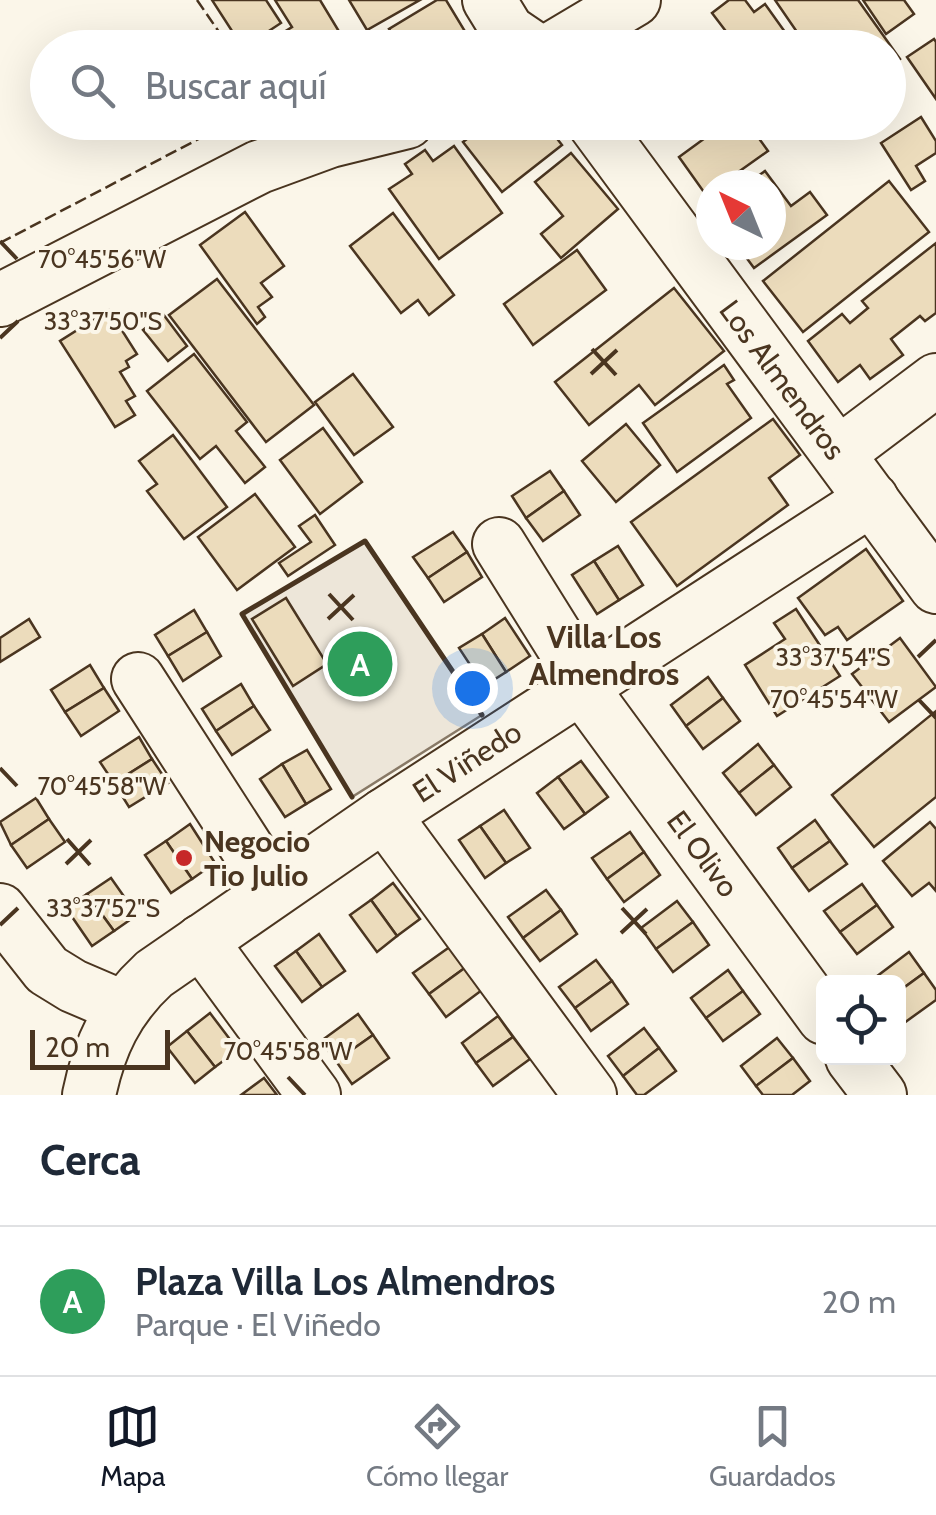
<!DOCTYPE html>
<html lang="es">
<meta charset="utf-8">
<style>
:root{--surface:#fff;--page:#f6f6f7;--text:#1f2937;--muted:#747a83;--line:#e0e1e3;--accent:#111827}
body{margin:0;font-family:Cabin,sans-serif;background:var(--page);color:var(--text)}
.controls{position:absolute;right:30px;bottom:30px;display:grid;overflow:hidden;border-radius:15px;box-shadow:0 10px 40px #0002}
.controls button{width:90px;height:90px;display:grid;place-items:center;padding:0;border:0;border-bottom:2px solid var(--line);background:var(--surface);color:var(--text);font:50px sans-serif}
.compass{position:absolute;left:696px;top:170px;width:90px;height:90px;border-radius:50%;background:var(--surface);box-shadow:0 10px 40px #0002;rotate:317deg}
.scale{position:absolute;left:30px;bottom:25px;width:140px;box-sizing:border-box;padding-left:10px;border:5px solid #4a3520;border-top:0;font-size:28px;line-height:35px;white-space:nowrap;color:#4a3520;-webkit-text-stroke:8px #fbf6e9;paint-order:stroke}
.you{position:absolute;left:472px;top:688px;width:35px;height:35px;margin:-25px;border:8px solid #fff;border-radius:50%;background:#1a73e8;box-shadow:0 0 0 15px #1a73e833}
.badge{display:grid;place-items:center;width:65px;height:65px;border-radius:50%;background:var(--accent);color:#fff;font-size:32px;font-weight:700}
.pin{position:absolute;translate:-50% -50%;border:5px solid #fff;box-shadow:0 2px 10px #0006}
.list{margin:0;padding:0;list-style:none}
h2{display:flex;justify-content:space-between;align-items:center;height:130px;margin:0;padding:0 40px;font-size:42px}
h2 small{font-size:32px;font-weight:400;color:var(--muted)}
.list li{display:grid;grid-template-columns:65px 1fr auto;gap:30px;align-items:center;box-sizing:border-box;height:150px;padding:0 40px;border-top:2px solid var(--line)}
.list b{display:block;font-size:38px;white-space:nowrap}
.list p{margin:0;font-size:32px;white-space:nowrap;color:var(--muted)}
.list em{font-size:32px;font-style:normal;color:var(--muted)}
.icon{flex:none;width:55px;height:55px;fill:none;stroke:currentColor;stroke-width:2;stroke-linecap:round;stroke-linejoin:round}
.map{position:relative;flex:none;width:936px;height:1095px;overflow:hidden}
.search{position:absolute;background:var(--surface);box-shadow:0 10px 40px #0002;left:30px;right:30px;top:30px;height:110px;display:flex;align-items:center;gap:25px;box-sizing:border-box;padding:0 35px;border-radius:55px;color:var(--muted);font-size:38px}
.sheet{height:280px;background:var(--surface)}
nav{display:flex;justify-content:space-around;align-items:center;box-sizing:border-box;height:140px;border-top:2px solid var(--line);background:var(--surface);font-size:28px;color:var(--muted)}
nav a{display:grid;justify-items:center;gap:5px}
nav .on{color:var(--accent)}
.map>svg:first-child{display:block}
.green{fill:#ede6d9;stroke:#887966;stroke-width:2.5}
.building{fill:#ecdcbc;stroke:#4a3520;stroke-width:2.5}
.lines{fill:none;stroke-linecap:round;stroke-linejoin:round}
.minor-casing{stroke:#4a3520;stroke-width:56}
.minor{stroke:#fbf6e9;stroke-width:52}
.fence{stroke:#4a3520;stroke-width:2.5;stroke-dasharray:12 5;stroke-linecap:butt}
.wall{stroke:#4a3520;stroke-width:5}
.ticks{fill:none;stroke:#4a3520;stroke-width:4}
.poi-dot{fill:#c62828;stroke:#fbf6e9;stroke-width:4}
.labels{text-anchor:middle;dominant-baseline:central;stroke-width:8;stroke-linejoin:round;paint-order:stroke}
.street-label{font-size:30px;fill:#4a3520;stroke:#fbf6e9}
.poi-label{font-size:30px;font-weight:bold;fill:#4a3520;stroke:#fbf6e9;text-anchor:start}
.neighbourhood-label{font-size:32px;font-weight:bold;fill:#4a3520;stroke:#fbf6e9}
.ticks-label{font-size:25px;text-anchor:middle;fill:#4a3520;stroke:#fbf6e9;stroke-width:8;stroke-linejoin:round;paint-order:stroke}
</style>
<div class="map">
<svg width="936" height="1095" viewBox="0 0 936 1095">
<rect width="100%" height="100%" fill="#fbf6e9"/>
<path class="green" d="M365 541 482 715 352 797 242 614Z"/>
<g class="building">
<path d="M212 0H266L281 23 243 48Z"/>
<path d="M275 0H320L349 48H258L292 27Z"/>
<path d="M349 0H420L367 30Z"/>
<path d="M437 0H446L466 33 442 48H401L389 29Z"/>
<path d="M729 0H745L754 12 765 4 785 32 765 48H692L705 38 712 46 728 34 712 13Z"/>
<path d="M775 0H858L900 59 888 68V48H808Z"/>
<path d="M863 0H904L914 14 886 34Z"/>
<path d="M934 39 936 42V99L907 57Z"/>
<path d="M921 117 936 141V153L916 166 925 181 911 190 881 143Z"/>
<path d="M515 122H544L562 145 502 192 463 142 484 126 495 138Z"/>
<path d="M727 122H747L768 151 720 185H711V191L706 195 679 157Z"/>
<path d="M454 146 502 213 439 259 389 189 412 174 405 164 425 150 433 161Z"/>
<path d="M571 153 618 209 561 258 541 234 563 216 535 182Z"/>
<path d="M765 171 791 206 810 192 827 215 754 268 737 245H771V185H745Z"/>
<path d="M889 181 929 232 803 332 763 281Z"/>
<path d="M245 212 284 266 261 283 272 297 258 307 265 317 257 324 200 245Z"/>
<path d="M393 213 454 295 429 315 418 300 401 313 350 246Z"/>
<path d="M936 243V313L925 321 920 316 891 339 903 355 870 379 860 365 838 382 808 341 842 314 850 323 868 308 862 301Z"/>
<path d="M577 250 606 290 533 345 504 304Z"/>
<path d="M217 279 314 405 266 442 169 315Z"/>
<path d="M674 288 724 351 655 405 639 385 589 425 555 382Z"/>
<path d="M109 310 137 354 126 361 129 367 120 372 135 396 126 401 135 415 115 427 60 341Z"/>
<path d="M163 314 187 346 168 361 143 330Z"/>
<path d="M194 354 247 422 236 431 265 467 245 483 216 446 200 459 147 391Z"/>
<path d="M724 365 734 380 727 384 751 418 677 472 643 423Z"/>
<path d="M353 374 393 427 354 455 315 402Z"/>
<path d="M773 419 800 455 769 478 788 505 677 586 631 522Z"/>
<path d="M626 424 660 465 616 502 582 461Z"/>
<path d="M323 428 362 482 320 514 280 460Z"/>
<path d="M173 435 227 507 184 539 147 491 157 484 139 461Z"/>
<path d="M550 471 564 491 526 518 512 496Z"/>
<path d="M564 491 580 515 543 541 526 518Z"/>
<path d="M255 494 295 547 237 590 198 537Z"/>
<path d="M315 515 335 545 288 576 279 563 311 542 299 526Z"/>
<path d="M453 532 467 552 428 578 413 557Z"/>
<path d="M618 546 643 585 619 600 594 561Z"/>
<path d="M866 549 903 601 847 640 838 627 825 635 798 598Z"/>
<path d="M467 552 482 577 444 602 428 578Z"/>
<path d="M594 561 619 600 597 614 572 575Z"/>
<path d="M286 598 327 664 293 686 252 619Z"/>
<path d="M796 609 840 676 777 716 745 665 785 639 774 623Z"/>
<path d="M194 610 207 632 168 656 155 635Z"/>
<path d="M505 618 530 656 506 672 482 634Z"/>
<path d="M29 619 40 637 0 662V638Z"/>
<path d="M207 632 221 656 183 681 168 656Z"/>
<path d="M482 634 506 672 484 686 459 648Z"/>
<path d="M900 638 936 687 889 722 852 674Z"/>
<path d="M90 665 104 688 65 712 51 690Z"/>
<path d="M708 677 723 698 686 726 671 705Z"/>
<path d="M241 684 254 706 216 731 202 709Z"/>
<path d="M104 688 119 711 81 736 65 712Z"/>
<path d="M723 698 740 721 703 749 686 726Z"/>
<path d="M254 706 270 730 232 755 216 731Z"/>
<path d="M936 711V797L874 847 832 795Z"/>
<path d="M139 737 152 759 114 783 100 762Z"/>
<path d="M758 744 774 765 739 793 723 773Z"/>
<path d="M307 750 331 789 306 804 282 764Z"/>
<path d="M152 759 168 783 129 807 114 783Z"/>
<path d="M581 761 608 797 585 814 558 777Z"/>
<path d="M282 764 306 804 285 817 260 779Z"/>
<path d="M774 765 791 787 756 815 739 793Z"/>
<path d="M558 777 585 814 564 829 537 793Z"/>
<path d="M36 798 49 819 11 845 0 822Z"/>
<path d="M504 810 530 848 506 863 480 826Z"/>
<path d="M49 819 65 842 27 868 11 845Z"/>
<path d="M815 820 830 841 792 868 778 848Z"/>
<path d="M930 822 936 829V891L929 883 912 896 883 861Z"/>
<path d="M190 824 215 863 192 879 166 841Z"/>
<path d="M480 826 506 863 485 878 459 840Z"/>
<path d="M630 832 644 852 607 879 592 858Z"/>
<path d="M166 841 192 879 171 893 145 855Z"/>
<path d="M830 841 847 864 809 891 792 868Z"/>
<path d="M644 852 660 875 624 902 607 879Z"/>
<path d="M111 878 137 915 114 931 87 894Z"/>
<path d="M393 883 420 919 397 936 371 900Z"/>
<path d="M862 884 877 905 840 932 824 911Z"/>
<path d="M546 890 561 910 523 938 508 917Z"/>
<path d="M87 894 114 931 92 946 66 908Z"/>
<path d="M371 900 397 936 377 952 350 915Z"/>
<path d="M677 901 693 922 656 949 641 928Z"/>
<path d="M877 905 893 927 857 954 840 932Z"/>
<path d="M561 910 577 934 540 961 523 938Z"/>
<path d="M693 922 709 945 673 972 656 949Z"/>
<path d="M319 934 345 971 322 987 296 951Z"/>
<path d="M451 946 466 967 429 994 413 973Z"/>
<path d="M296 951 322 987 302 1002 275 966Z"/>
<path d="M909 952 924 973 898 992V982H874L872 980Z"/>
<path d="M596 960 612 981 575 1008 559 987Z"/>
<path d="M466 967 482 990 446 1017 429 994Z"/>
<path d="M728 970 743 991 706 1018 691 998Z"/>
<path d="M924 973 936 990V1000L904 1023 898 1016V992Z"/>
<path d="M612 981 628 1004 591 1031 575 1008Z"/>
<path d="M743 991 760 1014 723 1041 706 1018Z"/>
<path d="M210 1013 238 1050 215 1067 187 1031Z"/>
<path d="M358 1014 373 1035 336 1061 321 1041Z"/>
<path d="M498 1016 513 1037 476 1063 462 1043Z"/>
<path d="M644 1028 659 1048 623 1076 608 1056Z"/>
<path d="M187 1031 215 1067 195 1083 167 1047Z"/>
<path d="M373 1035 389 1058 352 1084 336 1061Z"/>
<path d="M513 1037 530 1059 493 1086 476 1063Z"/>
<path d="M777 1038 793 1058 756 1086 741 1066Z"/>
<path d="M659 1048 676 1071 644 1095H637L623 1076Z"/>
<path d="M793 1058 810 1081 792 1095H763L756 1086Z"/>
<path d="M264 1078 277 1095H241Z"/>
</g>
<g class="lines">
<g class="minor-casing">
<g id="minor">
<path d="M489 0 508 31 533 48"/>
<path d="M553 48 634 0"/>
<path id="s1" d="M593 122 936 587"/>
<path d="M0 300 259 167 330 141 407 122"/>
<path d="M839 453 936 380"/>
<path id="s2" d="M499 544 572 661 582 688 824 1018"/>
<path d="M138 679 274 890"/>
<path d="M384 815 590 1095"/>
<path d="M0 910 47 970 73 986 122 1007"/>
<path d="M201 941 314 1095"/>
<path d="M852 1058 880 1095"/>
<path id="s3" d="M89 1095C99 1046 117 1008 154 974L384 815 872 499"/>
</g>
</g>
<use href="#minor" class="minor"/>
<g class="fence">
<path d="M197 0 230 48"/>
<path d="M0 243 231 122"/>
</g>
<path class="wall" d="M352 797 242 614 365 541 482 715"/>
</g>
<path class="ticks" d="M0 241 17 259M0 338 18 321M592 349 616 375M591 374 617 350M329 594 353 620M328 619 354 595M918 657 936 640M919 700 936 718M0 768 17 786M67 839 90 865M66 864 91 840M622 908 646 934M0 925 18 908M621 933 647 909M288 1077 305 1095"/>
<circle class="poi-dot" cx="184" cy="858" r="10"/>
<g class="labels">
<g class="street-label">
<text stroke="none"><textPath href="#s1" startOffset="320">Los Almendros</textPath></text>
<text stroke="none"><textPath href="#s3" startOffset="518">El Viñedo</textPath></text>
<text stroke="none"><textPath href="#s2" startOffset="372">El Olivo</textPath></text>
</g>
<g class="poi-label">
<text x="204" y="841">Negocio<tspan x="204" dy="34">Tio Julio</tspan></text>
</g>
<g class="neighbourhood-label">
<text x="604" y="636">Villa Los<tspan x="604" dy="37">Almendros</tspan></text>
</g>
</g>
<g class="ticks-label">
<text x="102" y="268">70°45'56"W</text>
<text x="103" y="330">33°37'50"S</text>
<text x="833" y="666">33°37'54"S</text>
<text x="834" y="708">70°45'54"W</text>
<text x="102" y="795">70°45'58"W</text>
<text x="103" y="917">33°37'52"S</text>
<text x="288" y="1060">70°45'58"W</text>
</g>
</svg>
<div class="controls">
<button><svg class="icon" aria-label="locate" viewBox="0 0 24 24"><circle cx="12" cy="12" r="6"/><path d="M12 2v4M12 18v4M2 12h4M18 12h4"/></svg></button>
</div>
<svg class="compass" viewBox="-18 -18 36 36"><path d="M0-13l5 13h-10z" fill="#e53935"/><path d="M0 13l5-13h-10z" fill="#747a83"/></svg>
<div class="scale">20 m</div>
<div class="you"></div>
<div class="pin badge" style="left:360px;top:664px;background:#2e9e5b">A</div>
<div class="search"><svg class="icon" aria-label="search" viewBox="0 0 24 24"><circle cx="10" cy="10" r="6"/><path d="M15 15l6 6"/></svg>Buscar aquí</div>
</div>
<section class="sheet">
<h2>Cerca<small></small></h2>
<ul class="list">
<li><span class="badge" style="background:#2e9e5b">A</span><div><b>Plaza Villa Los Almendros</b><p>Parque · El Viñedo</p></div><em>20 m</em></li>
</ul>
</section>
<nav>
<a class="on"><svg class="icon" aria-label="map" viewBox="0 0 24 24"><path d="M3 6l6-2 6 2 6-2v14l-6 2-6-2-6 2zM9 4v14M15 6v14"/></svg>Mapa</a>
<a><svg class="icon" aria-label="directions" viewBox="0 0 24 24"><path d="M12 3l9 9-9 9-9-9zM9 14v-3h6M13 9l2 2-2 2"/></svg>Cómo llegar</a>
<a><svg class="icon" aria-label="saved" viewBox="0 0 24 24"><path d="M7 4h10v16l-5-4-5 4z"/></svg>Guardados</a>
</nav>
